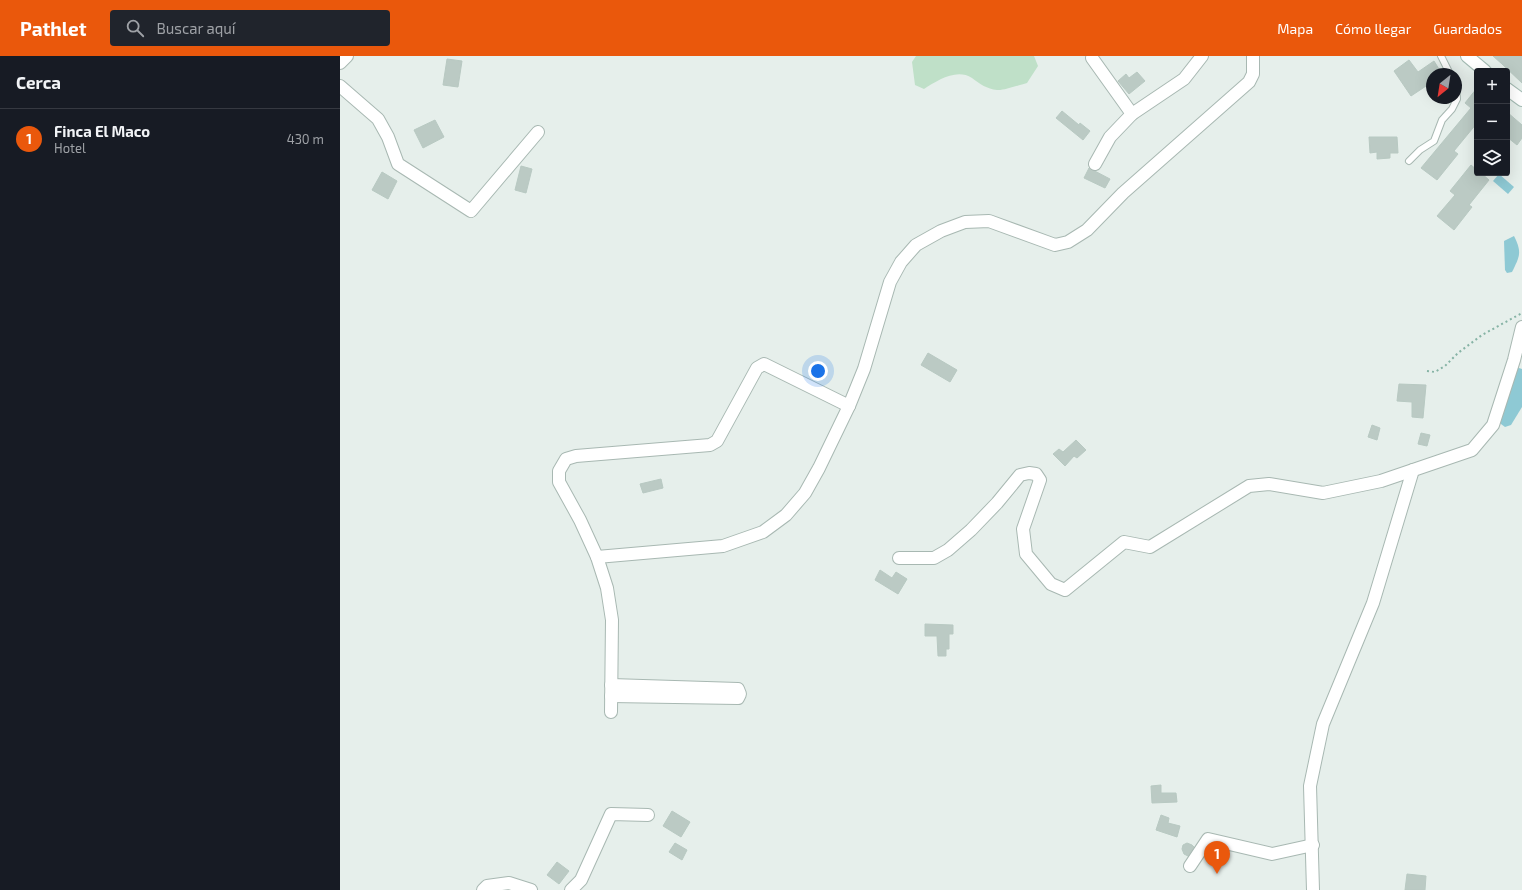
<!DOCTYPE html>
<html lang="es">
<meta charset="utf-8">
<style>
:root{--surface:#171b24;--page:#20242c;--text:#f1f3f6;--muted:#9ea1a6;--line:#363941;--accent:#ea580c}
body{margin:0;font-family:"Exo 2",sans-serif;background:var(--page);color:var(--text)}
.controls{position:absolute;right:12px;top:12px;display:grid;overflow:hidden;border-radius:4px;box-shadow:0 4px 16px #0002}
.controls button{width:36px;height:36px;display:grid;place-items:center;padding:0;border:0;border-bottom:1px solid var(--line);background:var(--surface);color:var(--text);font:20px sans-serif}
.compass{position:absolute;left:1086px;top:12px;width:36px;height:36px;border-radius:50%;background:var(--surface);box-shadow:0 4px 16px #0002;rotate:210deg}
.you{position:absolute;left:478px;top:315px;width:14px;height:14px;margin:-10px;border:3px solid #fff;border-radius:50%;background:#1a73e8;box-shadow:0 0 0 6px #1a73e833}
.badge{display:grid;place-items:center;width:26px;height:26px;border-radius:50%;background:var(--accent);color:#fff;font-size:13px;font-weight:700}
.pin{position:absolute;translate:-50% -33px;filter:drop-shadow(0 1px 2px #0008)}
.pin::after{content:'';position:absolute;top:21px;width:14px;height:12px;background:inherit;clip-path:polygon(0 0,100% 0,50% 100%)}
.list{margin:0;padding:0;list-style:none}
h2{display:flex;justify-content:space-between;align-items:center;height:52px;margin:0;padding:0 16px;font-size:17px}
h2 small{font-size:13px;font-weight:400;color:var(--muted)}
.list li{display:grid;grid-template-columns:26px 1fr auto;gap:12px;align-items:center;box-sizing:border-box;height:60px;padding:0 16px;border-top:1px solid var(--line)}
.list b{display:block;font-size:15px;white-space:nowrap}
.list p{margin:0;font-size:13px;white-space:nowrap;color:var(--muted)}
.list em{font-size:13px;font-style:normal;color:var(--muted)}
.icon{flex:none;width:22px;height:22px;fill:none;stroke:currentColor;stroke-width:2;stroke-linecap:round;stroke-linejoin:round}
.map{position:relative;flex:none;width:1182px;height:834px;overflow:hidden}
header{display:flex;align-items:center;gap:24px;box-sizing:border-box;height:56px;padding:0 20px;background:var(--accent);color:#fff}
header strong{font-size:19px}
nav{display:flex;gap:22px;margin-inline-start:auto;font-size:14px}
.search{width:280px;height:36px;background:var(--page);display:flex;align-items:center;gap:10px;box-sizing:border-box;padding:0 14px;border-radius:4px;color:var(--muted);font-size:15px}
main{display:flex}
aside{flex:1;background:var(--surface)}
.map>svg:first-child{display:block}
.green{fill:#bfe0c8}
.water{fill:#8ec9d4}
.building{fill:#bbcac4;stroke:#b8c9c2}
.lines{fill:none;stroke-linecap:round;stroke-linejoin:round}
.service-casing{stroke:#a8b8b2;stroke-width:8}
.minor-casing{stroke:#a8b8b2;stroke-width:14}
.secondary-casing{stroke:#a4bbb3;stroke-width:14}
.path{stroke:#86b3a5;stroke-width:2;stroke-dasharray:2 3;stroke-linecap:butt}
.service{stroke:#fff;stroke-width:6}
.minor{stroke:#fff;stroke-width:12}
.secondary{stroke:#fff;stroke-width:12}
</style>
<header>
<strong>Pathlet</strong>
<div class="search"><svg class="icon" aria-label="search" viewBox="0 0 24 24"><circle cx="10" cy="10" r="6"/><path d="M15 15l6 6"/></svg>Buscar aquí</div>
<nav><a>Mapa</a><a>Cómo llegar</a><a>Guardados</a></nav>
</header>
<main>
<aside>
<h2>Cerca<small></small></h2>
<ul class="list">
<li><span class="badge">1</span><div><b>Finca El Maco</b><p>Hotel</p></div><em>430 m</em></li>
</ul>
</aside>
<div class="map">
<svg width="1182" height="834" viewBox="0 0 1182 834">
<rect width="100%" height="100%" fill="#e6efeb"/>
<path class="green" d="M576 0H694L698 10 687 27C679 29 663 35 657 34 647 33 640 28 632 22 616 12 597 25 584 33L575 29 572 6Z"/>
<g class="water">
<path d="M1159 118 1174 131 1168 138 1153 125Z"/>
<path d="M1174 180C1182 196 1180 200 1172 216L1167 217 1165 214 1164 185Z"/>
<path d="M1176 311 1182 313V351L1171 369 1165 371 1161 368 1160 366Z"/>
</g>
<g class="building">
<path d="M1153 0H1182V27L1162 8Z"/>
<path d="M107 3 122 5 118 31 103 29Z"/>
<path d="M1069 4 1078 16 1094 5 1102 18H1092V26L1071 40 1054 15Z"/>
<path d="M797 16 805 25 789 38 778 25 786 18 789 22Z"/>
<path d="M1137 32V67L1114 95 1118 98 1097 124 1081 112 1131 52 1125 47Z"/>
<path d="M722 55 739 69 740 67 750 75 743 84 716 62Z"/>
<path d="M1167 56 1182 69V82L1177 89 1167 81Z"/>
<path d="M95 64 104 81 83 92 74 74Z"/>
<path d="M1029 81H1057L1058 97H1050V102L1037 103V96L1030 97Z"/>
<path d="M1131 109 1137 114V117H1141L1149 124 1129 149 1132 151 1114 174 1097 160 1115 139 1110 135Z"/>
<path d="M181 110 192 113 186 137 175 134Z"/>
<path d="M749 112 770 123 765 132 744 122Z"/>
<path d="M42 116 57 125 48 143 32 134Z"/>
<path d="M588 297 617 314 610 326 581 309Z"/>
<path d="M1059 328 1086 329 1083 362 1072 361V346L1057 345Z"/>
<path d="M1032 369 1040 372 1037 384 1028 381Z"/>
<path d="M1081 377 1090 379 1087 390 1078 388Z"/>
<path d="M736 384 746 394 737 402 734 400 725 410 713 398 719 393 723 396Z"/>
<path d="M321 423 323 432 303 437 300 428Z"/>
<path d="M540 514 552 522 556 516 567 523 558 538 535 524Z"/>
<path d="M585 568 613 569V578H609V593H606V600H598L597 580H585Z"/>
<path d="M821 729V737H836L837 746 812 747 811 730Z"/>
<path d="M332 755 350 766 341 781 323 770Z"/>
<path d="M821 759 829 762 828 767 840 770 837 781 816 774Z"/>
<path d="M335 787 347 794 342 804 329 796Z"/>
<path d="M847 787 852 789 854 791 848 800 844 798 842 793 843 789Z"/>
<path d="M217 806 229 815 219 828 207 819Z"/>
<path d="M1067 818 1086 820 1085 834H1065Z"/>
</g>
<g class="lines">
<g class="service-casing">
<g id="service">
<path d="M1101 0 1110 18"/>
<path d="M1069 105 1080 94 1094 85 1102 64 1112 53 1117 43 1116 30"/>
</g>
</g>
<g class="minor-casing">
<g id="minor">
<path d="M752 2 792 58"/>
<path d="M0 7 7 0"/>
<path d="M0 30 38 63 48 81 58 108 131 155 198 76"/>
<path d="M755 108 770 81 792 58 844 23 862 0"/>
<path d="M257 501 383 490 423 476 446 459 465 437 479 412 509 350 524 313 550 226 561 206 576 189 601 175 625 166 649 165 715 189 728 186 747 174 783 137 909 26 913 18V0"/>
<path d="M559 502H594L608 494 631 474 657 447 680 419 689 417 696 418 700 424 683 473 686 498 711 528 725 534 784 486 810 491 909 430 929 428 983 437 1041 425 1132 394 1153 369 1174 304 1182 271"/>
<path d="M271 640 398 642 400 638 398 633 271 629"/>
<path d="M271 656 272 564 267 532 257 501 240 464 219 426V415L226 403 236 400 370 389 377 385 417 312 424 308 509 350"/>
<path d="M850 810 868 783 932 798 973 789"/>
<path d="M143 834 147 830 169 827 191 834"/>
<path d="M231 834 241 824 271 758 308 759"/>
<path d="M973 834 970 730 983 668 1033 547 1073 414"/>
</g>
</g>
<g class="secondary-casing">
<g id="secondary">
<path d="M1127 0 1145 15"/>
<path d="M1167 33 1182 44"/>
</g>
</g>
<path class="path" d="M1087 315 1095 316 1105 310 1118 297 1142 279 1182 257"/>
<use href="#service" class="service"/>
<use href="#minor" class="minor"/>
<use href="#secondary" class="secondary"/>
</g>
</svg>
<div class="controls">
<button>+</button>
<button>−</button>
<button><svg class="icon" aria-label="layers" viewBox="0 0 24 24"><path d="M12 4l9 5-9 5-9-5zM3 14l9 5 9-5"/></svg></button>
</div>
<svg class="compass" viewBox="-18 -18 36 36"><path d="M0-13l5 13h-10z" fill="#e53935"/><path d="M0 13l5-13h-10z" fill="#9ea1a6"/></svg>
<div class="you"></div>
<div class="pin badge" style="left:877px;top:818px">1</div>
</div>
</main>
